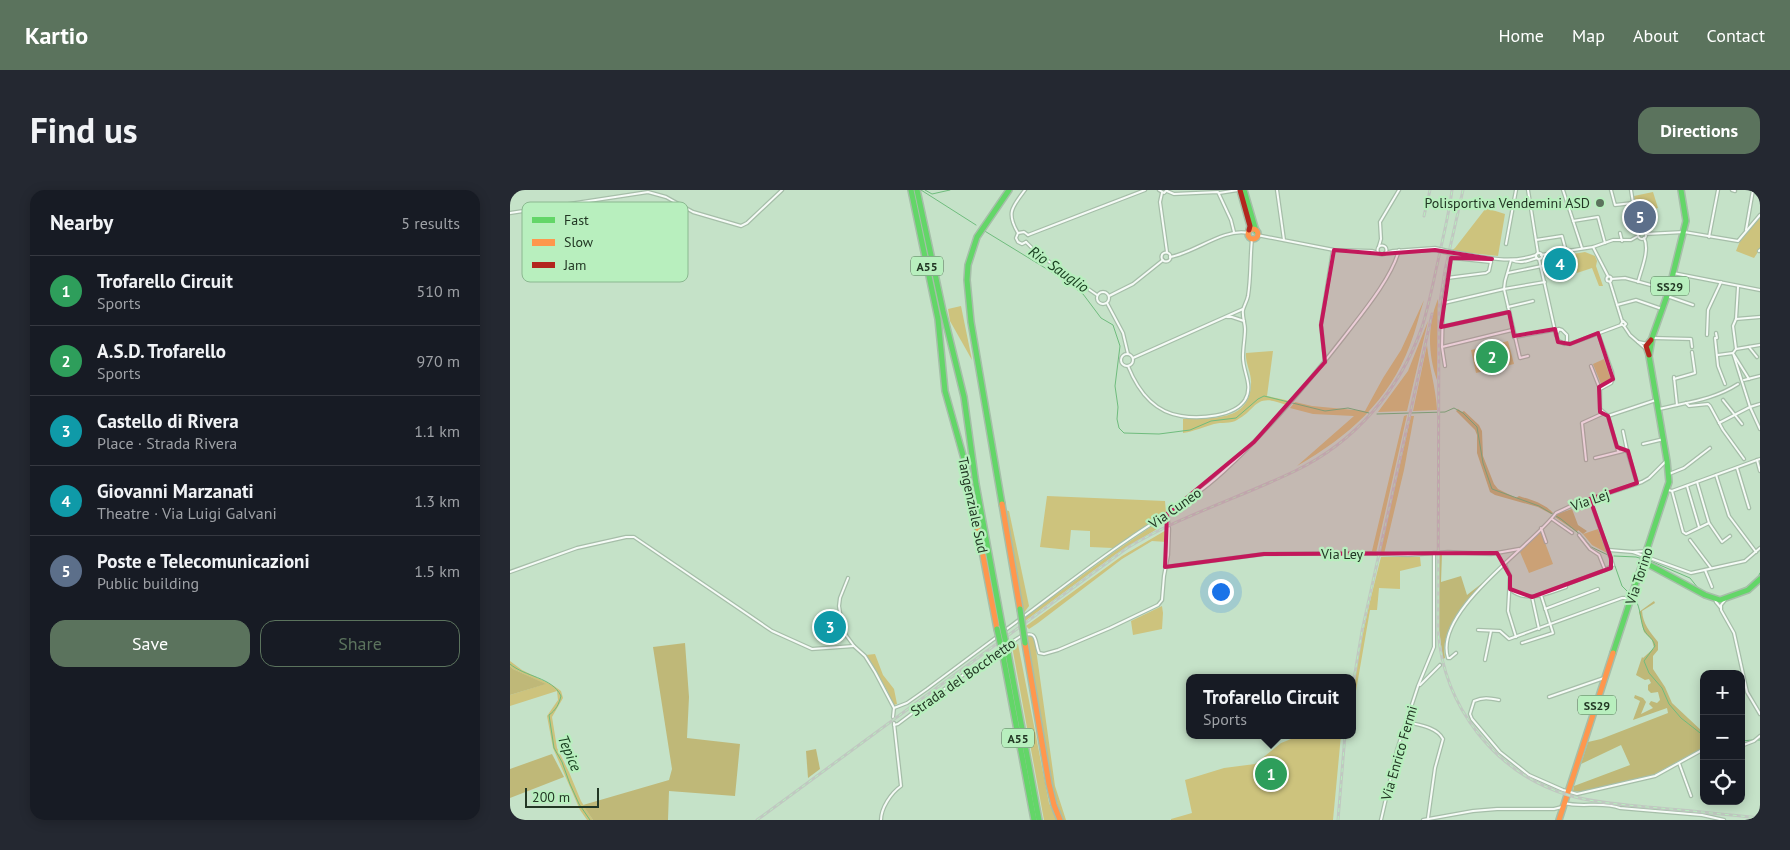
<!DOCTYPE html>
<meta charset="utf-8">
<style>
:root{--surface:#171b24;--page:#242831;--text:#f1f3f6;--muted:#9ea1a6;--line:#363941;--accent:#5b735d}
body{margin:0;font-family:"PT Sans",sans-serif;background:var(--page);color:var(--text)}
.controls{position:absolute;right:15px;bottom:15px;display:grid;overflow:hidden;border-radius:10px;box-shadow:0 2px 12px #0003}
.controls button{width:45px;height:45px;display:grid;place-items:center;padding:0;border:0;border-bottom:1px solid var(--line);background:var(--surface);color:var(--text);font:25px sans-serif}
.scale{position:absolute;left:15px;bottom:12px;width:74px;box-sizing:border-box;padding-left:5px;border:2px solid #223724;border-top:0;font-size:14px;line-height:18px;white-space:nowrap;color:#223724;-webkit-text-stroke:4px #b8efbe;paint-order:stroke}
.you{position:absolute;left:710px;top:401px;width:18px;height:18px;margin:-12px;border:4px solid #fff;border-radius:50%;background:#1a73e8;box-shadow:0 0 0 8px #1a73e833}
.badge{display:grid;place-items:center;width:32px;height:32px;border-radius:50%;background:var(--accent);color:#fff;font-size:16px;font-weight:700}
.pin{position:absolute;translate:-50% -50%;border:2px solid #fff;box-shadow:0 1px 5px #0006}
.popup{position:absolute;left:676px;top:484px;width:170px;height:65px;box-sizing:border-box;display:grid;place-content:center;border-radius:10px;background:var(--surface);filter:drop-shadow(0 1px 4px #0005);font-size:16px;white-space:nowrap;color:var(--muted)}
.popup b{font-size:19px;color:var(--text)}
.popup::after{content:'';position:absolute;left:50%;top:100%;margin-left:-10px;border:10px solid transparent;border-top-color:var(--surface)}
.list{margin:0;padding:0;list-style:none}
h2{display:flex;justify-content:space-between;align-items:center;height:65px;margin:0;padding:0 20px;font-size:21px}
h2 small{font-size:16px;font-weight:400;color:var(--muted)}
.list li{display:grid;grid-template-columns:32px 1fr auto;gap:15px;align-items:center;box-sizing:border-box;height:70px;padding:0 20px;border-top:1px solid var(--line)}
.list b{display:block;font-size:19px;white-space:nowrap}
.list p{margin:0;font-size:16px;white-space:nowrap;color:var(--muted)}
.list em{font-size:16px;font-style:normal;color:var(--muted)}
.actions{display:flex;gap:10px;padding:15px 20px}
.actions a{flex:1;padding:11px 0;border:1px solid var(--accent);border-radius:15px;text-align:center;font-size:18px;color:var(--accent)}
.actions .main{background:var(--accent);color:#fff}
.icon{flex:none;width:28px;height:28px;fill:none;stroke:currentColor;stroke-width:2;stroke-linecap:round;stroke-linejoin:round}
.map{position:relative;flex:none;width:1250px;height:630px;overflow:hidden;border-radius:15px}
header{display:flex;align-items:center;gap:30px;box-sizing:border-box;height:70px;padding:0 25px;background:var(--accent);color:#fff}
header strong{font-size:24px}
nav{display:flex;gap:28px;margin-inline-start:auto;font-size:18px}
.intro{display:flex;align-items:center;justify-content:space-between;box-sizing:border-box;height:120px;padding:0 30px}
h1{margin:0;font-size:35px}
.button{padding:12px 22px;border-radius:15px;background:var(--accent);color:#fff;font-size:18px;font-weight:700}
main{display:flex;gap:30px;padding:0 30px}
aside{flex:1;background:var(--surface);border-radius:15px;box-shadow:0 2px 12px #0003}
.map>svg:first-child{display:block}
.green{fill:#cdc37d}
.forest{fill:#bfb878}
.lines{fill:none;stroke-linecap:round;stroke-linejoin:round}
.stream{stroke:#6fbc7d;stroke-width:1}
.street-casing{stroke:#a6bea9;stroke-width:4.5}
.fast-casing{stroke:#a6bea9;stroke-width:8}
.slow-casing{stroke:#a6bea9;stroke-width:8}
.jam-casing{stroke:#a6bea9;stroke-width:8}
.street{stroke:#f6fbf7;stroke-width:2}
.fast{stroke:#63d668;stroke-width:5}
.slow{stroke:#ff974d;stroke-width:5}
.jam{stroke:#b3261e;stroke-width:5}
.rail-casing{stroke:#c0c8c1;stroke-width:3}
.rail{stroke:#b8efbe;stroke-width:1;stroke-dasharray:4;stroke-linecap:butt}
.street-bridge-casing{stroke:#a6bea9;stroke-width:4.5;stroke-linecap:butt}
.fast-bridge-casing{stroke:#a6bea9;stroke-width:8;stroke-linecap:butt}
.street-bridge{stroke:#f6fbf7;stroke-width:2}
.fast-bridge{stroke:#63d668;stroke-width:5}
.marked{fill:#c2185b;fill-opacity:0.2;stroke:#c2185b;stroke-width:4;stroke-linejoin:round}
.poi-dot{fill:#5b735d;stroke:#b8efbe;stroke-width:2}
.labels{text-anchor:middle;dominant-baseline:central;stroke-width:4.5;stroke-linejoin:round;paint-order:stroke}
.shield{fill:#b8efbe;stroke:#4f6e52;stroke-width:1}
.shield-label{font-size:12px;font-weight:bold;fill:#223724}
.poi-label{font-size:14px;fill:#223724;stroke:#b8efbe;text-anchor:end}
.street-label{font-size:14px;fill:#223724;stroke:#b8efbe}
.water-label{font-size:15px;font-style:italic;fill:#1a4121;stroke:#b8efbe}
.key{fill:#b8efbe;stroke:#8bb890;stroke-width:1}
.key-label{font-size:14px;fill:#223724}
</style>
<header>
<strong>Kartio</strong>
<nav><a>Home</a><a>Map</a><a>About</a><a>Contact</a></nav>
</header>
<div class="intro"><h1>Find us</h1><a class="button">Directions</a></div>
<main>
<aside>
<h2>Nearby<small>5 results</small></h2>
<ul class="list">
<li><span class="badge" style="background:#2e9e5b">1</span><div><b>Trofarello Circuit</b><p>Sports</p></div><em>510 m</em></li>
<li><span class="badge" style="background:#2e9e5b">2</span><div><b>A.S.D. Trofarello</b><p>Sports</p></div><em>970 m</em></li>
<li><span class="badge" style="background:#0f9aa8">3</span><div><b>Castello di Rivera</b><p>Place · Strada Rivera</p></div><em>1.1 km</em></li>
<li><span class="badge" style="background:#0f9aa8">4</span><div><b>Giovanni Marzanati</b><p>Theatre · Via Luigi Galvani</p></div><em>1.3 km</em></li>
<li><span class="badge" style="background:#5c6f8a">5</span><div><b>Poste e Telecomunicazioni</b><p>Public building</p></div><em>1.5 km</em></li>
</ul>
<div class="actions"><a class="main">Save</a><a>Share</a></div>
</aside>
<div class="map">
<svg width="1250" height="630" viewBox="0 0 1250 630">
<rect width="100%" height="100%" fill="#c5e2c8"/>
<g class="green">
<path d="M1143 2 1148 18 1126 23 1124 6Z"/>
<path d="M976 18 995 24 988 66 941 61 945 58Z"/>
<path d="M1250 27V59L1244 68 1226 61 1230 51Z"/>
<path d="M1075 62 1085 66 1087 71 1086 76 1093 96H1089L1082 78 1067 83 1063 64Z"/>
<path d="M928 109 927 190C918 165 917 135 928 109Z"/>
<path d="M914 110C909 125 906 140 900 155 879 211 838 247 787 276L844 226 803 224 780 218 785 212 802 216 855 221 873 188 891 160Z"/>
<path d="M451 116 462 170 440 131 438 119Z"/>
<path d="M918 131 897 221 868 222 898 181Z"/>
<path d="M998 151 1004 174 966 183 961 160Z"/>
<path d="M917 155C919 177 926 198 927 220L903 221Z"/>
<path d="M763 161 757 206 780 211 776 215C744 202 748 219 727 230 721 234 711 232 704 234 693 237 685 241 673 243V229C701 228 740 232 741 194 742 184 735 173 736 163Z"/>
<path d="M1094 169 1101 190 1091 194 1083 174Z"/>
<path d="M897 225 866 363 850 362 862 361 894 226Z"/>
<path d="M901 226H904L894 280 874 364 870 363Z"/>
<path d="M537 306 655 311 656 323 603 358 580 357V341L561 340 559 360 530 357Z"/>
<path d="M495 320 499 321 519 416 513 424Z"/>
<path d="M645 334 647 339 606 364 515 431 514 428 604 362Z"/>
<path d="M658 339 657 352 642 351 612 369 528 433 519 439 516 436 612 366Z"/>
<path d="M1088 339 1097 363 1082 355 1073 344Z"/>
<path d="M1031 342 1043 374 1019 383 1010 362Z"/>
<path d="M871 367H910L911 376 890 381V399L869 398 867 420H860L846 501 842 534C842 481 858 419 871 367Z"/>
<path d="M652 416 653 423 652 439 623 445 621 431Z"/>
<path d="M517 446H522L525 452 545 596 556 630H553L542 597Z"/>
<path d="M508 454 539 613 547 630H534L502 456Z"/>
<path d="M365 464 373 485 384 499 387 514 384 515 380 511 378 502 356 465Z"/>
<path d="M0 471 12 480 44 496 51 501 53 508 42 527 47 558 59 582 71 611 83 630H77L70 620 43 558 37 526 48 510 47 501 0 516V505L35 494 3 479 0 476Z"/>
<path d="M791 545H831L823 630H661V629L682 623 675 590 714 578 745 574 771 553Z"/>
</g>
<g class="forest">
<path d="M948 219 952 222 954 221 969 235 972 241 973 266 984 294 988 299 1006 308 1009 306C1021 310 1034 313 1043 323L1041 324 1028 317 985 305 980 302 967 263V245L965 240 946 221Z"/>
<path d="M1062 319 1068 335 1077 341 1073 344 1068 340 1067 342 1045 327 1047 324Z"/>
<path d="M929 364H932L931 392 951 386 957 405 980 387C960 406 929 438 935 468L933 469 929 440Z"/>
<path d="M1144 411 1145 413 1132 421C1133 434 1140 442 1148 452V460L1143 466V479L1155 497 1162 513 1194 543V558L1139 587 1072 602 1063 601 1064 596 1120 575 1111 555 1071 574 1078 552 1091 549 1158 523 1157 518 1123 530 1130 511 1124 508 1125 505 1133 508 1136 512 1131 524 1143 518 1139 514 1141 511 1147 513 1150 510 1148 502 1141 503 1138 500V495L1141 493 1139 489 1135 490 1126 485 1132 467 1133 468 1144 458 1142 450 1134 442 1129 422Z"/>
<path d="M175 453 179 507 177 548 230 554 225 606 159 601 158 630H83L73 615 159 590 162 579 143 457Z"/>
<path d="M0 476 3 479 36 494 0 505Z"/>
<path d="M306 559 310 579 298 588 296 561Z"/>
<path d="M42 564 54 587 0 608V579Z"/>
</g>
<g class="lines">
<g class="stream">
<path d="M411 0 466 35"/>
<path d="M415 0 422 4 440 0"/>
<path d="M473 40 545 84 573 104 591 128 603 135 610 156 605 196 608 217 607 229 609 238 614 243 649 244 680 240 701 231 726 228 748 209 754 206 815 221 838 218 859 223"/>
<path d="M867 224 935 222 944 218 953 223 967 237 973 273 982 299 1029 316 1051 329 1072 346 1081 357 1098 365"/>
<path d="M1104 366 1126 367 1133 369"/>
<path d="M1138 370 1180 388 1188 398 1201 405 1209 408 1213 407"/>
<path d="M1105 376 1112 396 1120 404"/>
<path d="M1224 403C1234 398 1246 394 1250 383"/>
<path d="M1125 409C1131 418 1130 430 1134 440 1138 447 1143 448 1145 456L1134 471 1139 483 1152 498 1159 514 1171 528 1194 546"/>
<path d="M0 474C15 487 42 487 51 506 49 514 46 520 39 525L44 558 52 572 60 594 69 614 80 630"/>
<path d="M1248 550H1250"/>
<path d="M1231 551 1243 550"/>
</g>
<g class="street-casing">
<g id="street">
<path d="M649 0 654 3 657 0"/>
<path d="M767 0 774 50"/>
<path d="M1018 0 1028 63"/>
<path d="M1053 0 1072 58"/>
<path d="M1101 0 1105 15 1123 13"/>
<path d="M1121 0 1128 44"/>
<path d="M1222 0 1225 1"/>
<path d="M657 1 664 4 708 2 721 30 724 42"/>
<path d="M652 3 650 12 657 62"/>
<path d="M709 3 728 0"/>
<path d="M0 23 138 2 156 7 183 22 231 36 237 33 272 0"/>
<path d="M1063 31 1088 27 1095 53"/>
<path d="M1236 40 1243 0"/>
<circle cx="1132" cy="45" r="4"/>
<path d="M508 43C496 23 502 17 515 0"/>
<path d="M508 43 506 48 508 52 512 54 516 52"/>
<path d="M508 43 514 42 518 45"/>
<path d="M1110 43 1112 51"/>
<path d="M1136 44 1174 42 1228 51 1250 25"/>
<path d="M518 45 635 0"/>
<path d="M747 45 824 60 862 61 868 63"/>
<path d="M1199 47 1208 0"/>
<path d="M1026 50 1052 46 1056 61"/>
<path d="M516 52 528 64 587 105"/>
<path d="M996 54 1006 0"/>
<circle cx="872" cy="60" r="4.5"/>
<path d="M869 56 871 49 870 32 889 0"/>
<path d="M1083 57 1098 86"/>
<path d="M901 61 925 60"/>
<path d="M1249 61 1250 60"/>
<path d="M943 62C973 66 996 75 1026 65"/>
<circle cx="656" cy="67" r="4.5"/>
<path d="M875 63 883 61 925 58"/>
<circle cx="1029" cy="66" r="3"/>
<path d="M943 64 965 67"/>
<path d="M1031 65 1083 57 1103 50H1121L1128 46"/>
<path d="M660 67C685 63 713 38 738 43"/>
<path d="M1029 69 1046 145"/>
<path d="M1001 70 995 91 994 99 1010 168 1018 166"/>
<path d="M1001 70C1011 74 1018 71 1027 68"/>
<path d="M998 83 1046 73"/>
<path d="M1163 83 1250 100"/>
<circle cx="1099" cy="89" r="2.5"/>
<path d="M937 88 976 83 979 81 981 72"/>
<path d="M1101 89 1115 88 1159 100"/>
<path d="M1100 92 1112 131"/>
<path d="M1128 92C1131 80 1140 60 1134 48"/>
<circle cx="593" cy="108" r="6"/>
<path d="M599 106 623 94 653 70"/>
<path d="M1157 106 1183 115"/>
<path d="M597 113 613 143 618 164"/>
<path d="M934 113 994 99 1035 92"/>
<path d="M1107 115 1126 110 1152 119"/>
<path d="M998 117 1023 111"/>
<path d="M717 127H722L734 131"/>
<path d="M1226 129 1250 127"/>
<path d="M1113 131 1116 134 1114 136 1111 134Z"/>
<path d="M1114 136 1120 145 1136 159"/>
<path d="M931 137 999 122"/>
<path d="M1049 139 1052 140 1057 145V151L1054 154 1048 150 1046 145Z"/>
<path d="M1088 143 1102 182 1103 189 1101 193 1090 199V219L1098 226 1108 261"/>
<path d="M1206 143 1207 148H1205L1208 176 1215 194"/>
<path d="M1197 145 1198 120 1211 92"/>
<path d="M1004 147 1049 139"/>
<path d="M1144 148 1181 149 1182 157"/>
<path d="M1128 152 1138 154"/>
<path d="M1056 153 1060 154 1111 135"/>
<path d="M932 157 933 113 941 69 943 68 981 72"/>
<path d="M1239 157 1247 167"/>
<path d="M1226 159 1250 155"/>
<path d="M1223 163 1240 217 1250 239"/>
<path d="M1223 163 1226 159 1223 136 1226 129 1228 97"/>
<circle cx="617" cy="170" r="6"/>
<path d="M1208 165 1223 163"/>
<path d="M1224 165 1239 189"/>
<path d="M623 168 733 119"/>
<path d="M815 172 811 135 823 60"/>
<path d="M618 176C628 201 644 222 671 226 689 229 724 227 735 210 744 195 732 181 733 166 733 157 735 148 735 139 735 133 732 127 733 120 734 116 737 111 738 106 741 88 740 68 742 49"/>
<path d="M935 176 932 157 1002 140"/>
<path d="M1081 176 1090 199"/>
<path d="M1164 187 1167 215"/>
<path d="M1164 189 1185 183 1182 162"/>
<path d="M1234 190 1250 186"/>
<path d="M1213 210 1232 234"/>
<path d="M1176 213 1179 216 1198 214 1200 216 1213 240 1234 269"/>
<path d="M1149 219C1178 212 1203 210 1228 194"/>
<path d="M1098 226 1146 210"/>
<path d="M1209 233 1240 217 1250 214"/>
<path d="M1113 241 1117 260"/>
<path d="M1133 254 1154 249"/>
<path d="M1085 268 1117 260 1127 293"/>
<path d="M1076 270 1072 233 1094 223"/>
<path d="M1247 270 1250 281"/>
<path d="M1227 278 1239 318"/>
<path d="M1159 284 1174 278 1200 258"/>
<path d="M1206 285 1219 326 1246 362"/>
<path d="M1187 292 1199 333"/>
<path d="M1177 296 1189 337"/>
<path d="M1158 300 1162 301 1250 269"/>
<path d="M1162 301 1173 342 1176 344 1199 333 1212 352 1220 346"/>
<path d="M1042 329 1062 343"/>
<path d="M1031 338 1036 352"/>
<path d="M1069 345 1080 359 1089 365 1095 380"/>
<path d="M1180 350 1201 378"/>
<path d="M1099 360 1123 362 1136 361"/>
<path d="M1123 362 1181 383 1235 371 1250 358"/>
<path d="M995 375 1000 386 998 421 1006 447"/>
<path d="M655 377 754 364 849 363 898 365 938 362 981 364 1009 359"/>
<path d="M1195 380 1202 397"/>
<path d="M0 382 67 358 116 347H124L262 441 302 459 344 456"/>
<path d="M338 388 330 408 329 416 333 441 344 456 355 466 365 482 384 518 383 527"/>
<path d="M1052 396 1095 380 1103 375 1080 309"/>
<path d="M1000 399C1016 414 1038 403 1056 397V394"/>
<path d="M1022 407 1029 439"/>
<path d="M1205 409 1206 412 1211 418"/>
<path d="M1215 410 1211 415V420L1224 443 1237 502 1250 524"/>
<path d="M1035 419 1088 399"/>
<path d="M968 440 990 441 999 449 1112 408H1120"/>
<path d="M494 441C535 411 576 378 619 349 651 327 685 308 714 281 760 239 799 192 837 143 854 121 882 87 889 60"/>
<path d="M1012 453 1043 443 1031 405"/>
<path d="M946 463 940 468H938C923 421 1021 357 1046 323L1063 315 1132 292 1139 288 1155 272"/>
<path d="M975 470 981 441"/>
<path d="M910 495 930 475"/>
<path d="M1039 507 1094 488"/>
<path d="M989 510C979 508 973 507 964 511L960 524 962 529 990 562 1019 585 1053 600 1067 604 1145 586 1194 559"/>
<path d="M384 518 397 513 417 499 488 446"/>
<path d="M897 532C909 535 927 537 933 549L925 578 918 628"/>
<path d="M384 535 388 534 457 482 511 446C529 440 524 451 529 463L534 464 548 460 600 438 648 415 652 410 654 386 658 365 659 339 657 324"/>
<path d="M1231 556 1244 551 1250 546"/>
<path d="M1169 573 1181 606"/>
<path d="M1054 613C1072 618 1092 611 1110 618L1192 625 1214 630"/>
<path d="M371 630C371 618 381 603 391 596L384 533"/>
<path d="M871 630 887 560 908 496 924 457V363"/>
<path d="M913 630 963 621 987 619H1044L1052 617"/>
</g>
</g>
<g class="fast-casing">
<g id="fast">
<path d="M401 0 428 129 435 201 456 276 468 340"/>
<path d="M407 0 433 121 454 207 466 294 492 435"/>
<path d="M734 0 746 41"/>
<path d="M492 314 461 132 457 90 458 75 467 47 499 0"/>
<path d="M1134 372 1195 405 1210 410 1238 400 1250 389"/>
<path d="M498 463 529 630"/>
<path d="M1103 463 1159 292 1157 271 1139 166 1142 148 1159 100 1176 31 1171 0"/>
<path d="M493 466 524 630"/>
</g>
</g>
<g class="slow-casing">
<g id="slow">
<circle cx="743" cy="44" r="5"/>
<path d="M492 314 510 419"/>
<path d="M468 340 487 439"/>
<path d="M515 453 539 594 544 615 550 630"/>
<path d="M1049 630 1103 463"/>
</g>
</g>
<g class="jam-casing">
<g id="jam">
<path d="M730 0 740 36 739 40"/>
<path d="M1139 165 1136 156 1141 150"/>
</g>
</g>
<use href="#street" class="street"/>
<use href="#fast" class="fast"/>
<use href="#slow" class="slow"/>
<use href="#jam" class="jam"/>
<g class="rail-casing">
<g id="rail">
<path d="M953 0 935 80 929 118 928 441C934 517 985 583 1058 605 1084 613 1111 614 1137 617 1175 620 1212 624 1250 628"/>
<path d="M914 26 920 0"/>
<path d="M842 501 852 441 922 124"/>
<path d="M247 630 617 358C670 326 729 308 785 281 845 252 890 200 912 137 919 115 923 93 928 71 933 47 939 24 942 0"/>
<path d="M828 630 835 545"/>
</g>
</g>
<use href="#rail" class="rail"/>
<g class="street-bridge-casing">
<g id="street-bridge">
<path d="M925 58 943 62"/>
<path d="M925 60 943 64"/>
</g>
</g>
<g class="fast-bridge-casing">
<g id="fast-bridge">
<path d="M510 419 515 453"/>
<path d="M492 435 498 463"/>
<path d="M487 439 493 466"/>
</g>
</g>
<use href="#street-bridge" class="street-bridge"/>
<use href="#fast-bridge" class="fast-bridge"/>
</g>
<path class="marked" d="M824 60 872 64 925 60 982 69 941 68 931 137 999 122 1004 146 1045 139 1048 152 1060 154 1088 143 1103 189 1089 197 1090 222 1098 226 1107 257 1118 261 1127 293 1080 309 1101 368V378L1022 407 1000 399V386L987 363 754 364 655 377 657 324 744 252 815 172 811 135Z"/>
<circle class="poi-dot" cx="1090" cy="13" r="5"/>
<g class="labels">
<g class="shield">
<rect x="401" y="66.5" width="32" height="19" rx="4"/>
<rect x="1141" y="86.5" width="38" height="19" rx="4"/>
<rect x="1068" y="505.5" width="38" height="19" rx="4"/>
<rect x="492" y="538.5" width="32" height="19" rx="4"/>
</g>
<g class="shield-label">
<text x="417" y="76">A55</text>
<text x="1160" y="96">SS29</text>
<text x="1087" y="515">SS29</text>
<text x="508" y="548">A55</text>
</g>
<g class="poi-label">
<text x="1080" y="13">Polisportiva Vendemini ASD</text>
</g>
<g class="street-label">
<text transform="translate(1080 310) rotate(-19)">Via Lej</text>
<text transform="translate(463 315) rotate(78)">Tangenziale Sud</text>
<text transform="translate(665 318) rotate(-35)">Via Cuneo</text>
<text x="832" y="364">Via Ley</text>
<text transform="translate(1129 386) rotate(-72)">Via Torino</text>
<text transform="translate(453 487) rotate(-35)">Strada del Bocchetto</text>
<text transform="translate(889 563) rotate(-74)">Via Enrico Fermi</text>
</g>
<g class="water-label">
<text transform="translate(549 79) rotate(35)">Rio Sauglio</text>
<text transform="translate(60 563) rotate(67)">Tepice</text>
</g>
</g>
<rect x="12" y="12" width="166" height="80" rx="8" class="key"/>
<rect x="22" y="27" width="23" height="6" fill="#63d668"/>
<rect x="22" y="49" width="23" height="7" fill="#ff974d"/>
<rect x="22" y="72" width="23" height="6" fill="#b3261e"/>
<g class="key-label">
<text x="54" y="35">Fast</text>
<text x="54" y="57">Slow</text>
<text x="54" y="80">Jam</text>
</g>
</svg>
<div class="controls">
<button>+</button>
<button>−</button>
<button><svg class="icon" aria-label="locate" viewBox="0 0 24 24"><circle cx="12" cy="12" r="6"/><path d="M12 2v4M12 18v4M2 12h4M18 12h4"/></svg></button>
</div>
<div class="scale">200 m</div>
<div class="you"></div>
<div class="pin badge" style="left:761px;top:584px;background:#2e9e5b">1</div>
<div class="popup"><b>Trofarello Circuit</b>Sports</div>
<div class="pin badge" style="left:982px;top:167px;background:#2e9e5b">2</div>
<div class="pin badge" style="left:320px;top:437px;background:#0f9aa8">3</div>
<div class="pin badge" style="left:1050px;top:74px;background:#0f9aa8">4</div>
<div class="pin badge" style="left:1130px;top:27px;background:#5c6f8a">5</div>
</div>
</main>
